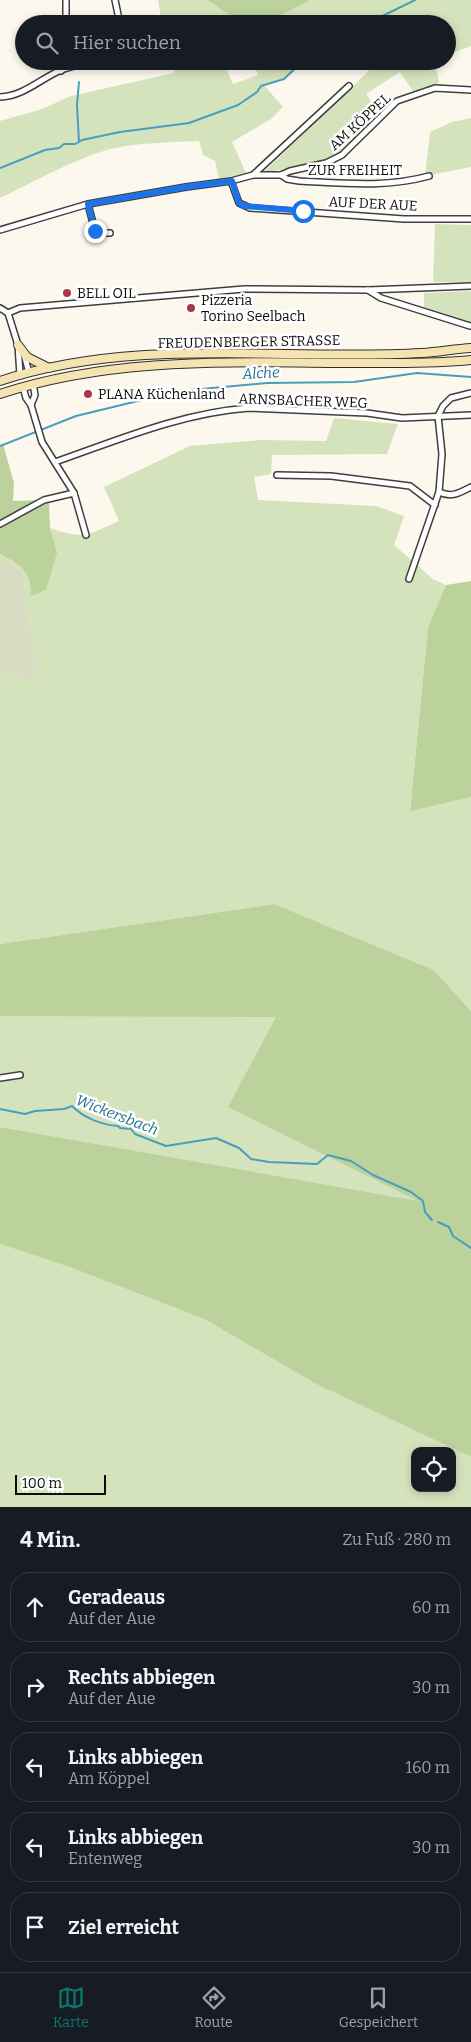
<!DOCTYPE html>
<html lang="de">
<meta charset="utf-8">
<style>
:root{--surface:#171b24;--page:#242831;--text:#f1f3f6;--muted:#9ea1a6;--line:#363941;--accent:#0f766e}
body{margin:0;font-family:Bitter,serif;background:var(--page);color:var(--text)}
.controls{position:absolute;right:15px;bottom:15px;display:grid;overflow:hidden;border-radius:10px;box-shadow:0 2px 8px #0003}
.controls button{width:45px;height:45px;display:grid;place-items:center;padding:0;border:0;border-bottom:1px solid var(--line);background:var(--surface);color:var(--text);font:25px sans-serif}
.scale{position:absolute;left:15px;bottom:12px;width:91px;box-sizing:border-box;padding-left:5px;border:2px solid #0c0c0c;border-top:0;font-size:14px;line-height:18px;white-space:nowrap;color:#0c0c0c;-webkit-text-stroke:4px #fff;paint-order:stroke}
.stop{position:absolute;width:15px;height:15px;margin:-11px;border:4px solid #1a73e8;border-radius:50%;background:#fff}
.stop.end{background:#1a73e8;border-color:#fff;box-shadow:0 1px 5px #0008}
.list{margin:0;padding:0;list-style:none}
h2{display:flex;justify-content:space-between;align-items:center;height:65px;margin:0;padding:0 20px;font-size:21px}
h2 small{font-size:16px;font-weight:400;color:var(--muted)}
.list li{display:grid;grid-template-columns:32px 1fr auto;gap:15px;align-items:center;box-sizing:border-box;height:70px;margin:0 10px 10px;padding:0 10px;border:1px solid var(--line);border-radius:20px}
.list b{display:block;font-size:19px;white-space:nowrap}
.list p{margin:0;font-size:16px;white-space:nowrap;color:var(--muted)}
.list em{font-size:16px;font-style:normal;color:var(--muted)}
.icon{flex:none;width:28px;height:28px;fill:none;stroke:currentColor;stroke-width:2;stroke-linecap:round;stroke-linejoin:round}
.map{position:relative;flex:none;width:471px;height:1507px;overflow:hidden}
.search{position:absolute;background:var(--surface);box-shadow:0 2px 8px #0003;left:15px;right:15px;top:15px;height:55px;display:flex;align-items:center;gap:12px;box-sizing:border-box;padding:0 18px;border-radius:28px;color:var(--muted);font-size:19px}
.sheet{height:465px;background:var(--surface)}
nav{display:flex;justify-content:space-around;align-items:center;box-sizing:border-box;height:70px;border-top:1px solid var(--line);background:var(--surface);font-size:14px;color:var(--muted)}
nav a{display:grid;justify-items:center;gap:2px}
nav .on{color:var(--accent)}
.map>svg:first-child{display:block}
.green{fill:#d5e3bc;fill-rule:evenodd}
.forest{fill:#bcd29d}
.cemetery{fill:#d7dcc2}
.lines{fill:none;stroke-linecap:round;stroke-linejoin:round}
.stream{stroke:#499ebc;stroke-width:2}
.minor-casing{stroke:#3f3f3f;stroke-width:8}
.secondary-casing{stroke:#2e2e2e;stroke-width:10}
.minor{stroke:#fff;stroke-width:5}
.secondary{stroke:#f5e4b1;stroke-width:8}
.route{stroke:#1a73e8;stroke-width:6}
.poi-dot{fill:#ab364b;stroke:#fff;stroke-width:2}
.labels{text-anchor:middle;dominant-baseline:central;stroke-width:5;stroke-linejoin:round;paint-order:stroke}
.street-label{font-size:14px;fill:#0c0c0c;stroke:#fff}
.poi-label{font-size:14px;fill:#0c0c0c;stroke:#fff;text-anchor:start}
.water-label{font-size:15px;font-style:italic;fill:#266f8e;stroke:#fff}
</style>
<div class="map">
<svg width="471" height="1507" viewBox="0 0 471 1507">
<rect width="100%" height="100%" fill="#fdf8ee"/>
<g class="green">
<path d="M158 0H207L232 17C220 28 179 24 162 24Z"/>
<path d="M311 0H471V46L447 55V24H264Z"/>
<path d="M175 61H223L233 84 258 75 253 61H306L284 80 263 84 283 107 271 119 232 142 246 173 219 179 215 161 203 155 199 141C172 142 136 143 110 149 72 160 36 181 0 198V121L42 109 71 96 174 73Z"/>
<path d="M379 61H435L439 83 413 91 400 72 366 94 380 114 335 159 263 173Z"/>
<path d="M471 118V167L425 176 430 132 452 122Z"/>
<path d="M435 224 471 225V282H433Z"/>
<path d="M471 291V324L469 321 424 307V293Z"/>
<path d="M334 418 398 424 387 454 272 455 271 474 254 477 258 500 376 506 404 516 394 545 433 579 446 585 428 627 410 810 471 797V1011L434 970 274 904 0 944V554C21 565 31 569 31 595L46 590 56 553 50 528C84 540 88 535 119 521L104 487 190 446 261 440 326 441Z"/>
<path d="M0 1016H277L420 1202 0 1127Z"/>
<path d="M0 1244 72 1268 204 1319 318 1385 471 1457V1507H0ZM415 1451H452V1488H415Z"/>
</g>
<g class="forest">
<path d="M207 0H311L264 24H237L232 17Z"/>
<path d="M3 444 14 483 13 501 49 500 50 528 57 553 46 590 31 596C31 570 21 565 0 554V445Z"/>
<path d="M471 581V797L410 811 428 627 446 585Z"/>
<path d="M274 904 434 970 471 1011V1457L318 1385 204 1319 72 1268 0 1244V1127L418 1201 228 1107 276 1017 0 1016V944Z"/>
</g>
<path class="cemetery" d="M0 562 12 563 22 574 29 629 39 679 0 674Z"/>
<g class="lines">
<g class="stream">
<path d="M77 19V24"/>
<path d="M366 24 415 0"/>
<path d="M79 82 77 105 79 142"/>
<path d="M0 168 45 150 59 148 64 144H75L82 140 120 132 189 123 238 105 257 92 261 86 284 79 303 61"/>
<path d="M0 446 76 416 179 391 267 383 354 382 417 373 471 377"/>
<path d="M0 1109 25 1114 35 1111 64 1109 72 1106C84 1118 102 1125 118 1126L120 1128 131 1129 135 1134 166 1146 216 1138 239 1148 251 1159 269 1162 317 1164 328 1155 351 1161 373 1175 411 1192 423 1201 425 1212 432 1220"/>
<path d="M438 1222 449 1227 453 1236 471 1248"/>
</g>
<g class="minor-casing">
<g id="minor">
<path d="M66 0V24"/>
<path d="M115 0 120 24"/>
<path d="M61 71 63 61"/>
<path d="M0 97C24 96 40 79 61 70 72 66 85 64 96 61"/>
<path d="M253 175 349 86"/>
<path d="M281 175 287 179 299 181C342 183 386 188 429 176"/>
<path d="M231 181 239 203 250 208 404 219H471"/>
<path d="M88 204 95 231 97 233H110"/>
<path d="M0 230 88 204 186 187 231 181 253 175H281L290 171 326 163 342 155 397 101 435 88 471 90"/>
<path d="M368 290 381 298 470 326"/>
<path d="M0 308 8 313"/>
<path d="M8 313 20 308 244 289 368 290 471 286"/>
<path d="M8 313 18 345 20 375"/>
<path d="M24 354 29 373"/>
<path d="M23 387 26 398 31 405 42 442 74 493 86 535"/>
<path d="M31 405 35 395 33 384"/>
<path d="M55 462C118 440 181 413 249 408L367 413 402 418 471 415"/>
<path d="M277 475 331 476 410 486 435 505"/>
<path d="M439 492C452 498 459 493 471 487"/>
<path d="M0 524 44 500 74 493"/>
<path d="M409 579 439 492 442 454 438 416 443 406 451 398 471 393"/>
<path d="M0 1078 20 1075"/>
</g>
</g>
<g class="secondary-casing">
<g id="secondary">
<path d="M18 345 27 357 49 368"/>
<path d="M0 381C136 336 282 361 422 353 438 352 455 349 471 348"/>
<path d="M0 394C117 355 243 363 365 363 400 363 436 364 471 360"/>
</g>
</g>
<use href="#minor" class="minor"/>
<use href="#secondary" class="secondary"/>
</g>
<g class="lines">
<path class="route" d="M95 231 88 204 186 187 232 181 239 203 244 206 303 211"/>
</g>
<g class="poi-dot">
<circle cx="67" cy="293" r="5"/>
<circle cx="191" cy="308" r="5"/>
<circle cx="88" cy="394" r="5"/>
</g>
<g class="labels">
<g class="street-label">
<text transform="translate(360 122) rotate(-42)">AM KÖPPEL</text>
<text x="355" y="170">ZUR FREIHEIT</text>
<text transform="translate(373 204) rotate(3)">AUF DER AUE</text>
<text transform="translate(249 342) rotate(-1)">FREUDENBERGER STRASSE</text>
<text transform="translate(303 401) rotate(2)">ARNSBACHER WEG</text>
</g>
<g class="poi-label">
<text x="77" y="293">BELL OIL</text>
<text x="201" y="300">Pizzeria<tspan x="201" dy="16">Torino Seelbach</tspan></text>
<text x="98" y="394">PLANA Küchenland</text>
</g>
<g class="water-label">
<text transform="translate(261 373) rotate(-3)">Alche</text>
<text transform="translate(117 1115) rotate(21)">Wickersbach</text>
</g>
</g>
</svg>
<div class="controls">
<button><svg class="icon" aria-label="locate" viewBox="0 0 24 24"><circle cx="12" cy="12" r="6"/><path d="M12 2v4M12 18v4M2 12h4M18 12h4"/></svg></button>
</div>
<div class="scale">100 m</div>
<div class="stop" style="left:303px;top:211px"></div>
<div class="stop end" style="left:95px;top:231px"></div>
<div class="search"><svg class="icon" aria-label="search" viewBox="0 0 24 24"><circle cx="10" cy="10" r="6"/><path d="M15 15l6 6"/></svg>Hier suchen</div>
</div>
<section class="sheet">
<h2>4 Min.<small>Zu Fuß · 280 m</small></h2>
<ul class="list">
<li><svg class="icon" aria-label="ahead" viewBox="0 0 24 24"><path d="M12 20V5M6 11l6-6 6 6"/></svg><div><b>Geradeaus</b><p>Auf der Aue</p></div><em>60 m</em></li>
<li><svg class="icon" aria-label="right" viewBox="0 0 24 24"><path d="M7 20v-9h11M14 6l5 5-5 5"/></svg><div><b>Rechts abbiegen</b><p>Auf der Aue</p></div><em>30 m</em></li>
<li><svg class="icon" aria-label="left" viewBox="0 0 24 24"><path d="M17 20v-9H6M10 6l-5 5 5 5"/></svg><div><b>Links abbiegen</b><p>Am Köppel</p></div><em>160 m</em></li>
<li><svg class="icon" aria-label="left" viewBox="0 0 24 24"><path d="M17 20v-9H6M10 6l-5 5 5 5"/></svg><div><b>Links abbiegen</b><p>Entenweg</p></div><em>30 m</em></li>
<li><svg class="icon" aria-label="arrive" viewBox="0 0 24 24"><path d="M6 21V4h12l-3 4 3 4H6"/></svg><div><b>Ziel erreicht</b></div></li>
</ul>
</section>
<nav>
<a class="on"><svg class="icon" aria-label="map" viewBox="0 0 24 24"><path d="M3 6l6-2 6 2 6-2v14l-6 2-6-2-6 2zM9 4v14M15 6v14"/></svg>Karte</a>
<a><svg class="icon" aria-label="directions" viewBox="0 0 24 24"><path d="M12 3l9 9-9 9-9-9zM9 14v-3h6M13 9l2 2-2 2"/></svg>Route</a>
<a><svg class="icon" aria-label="saved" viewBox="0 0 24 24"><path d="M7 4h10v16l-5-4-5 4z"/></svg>Gespeichert</a>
</nav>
